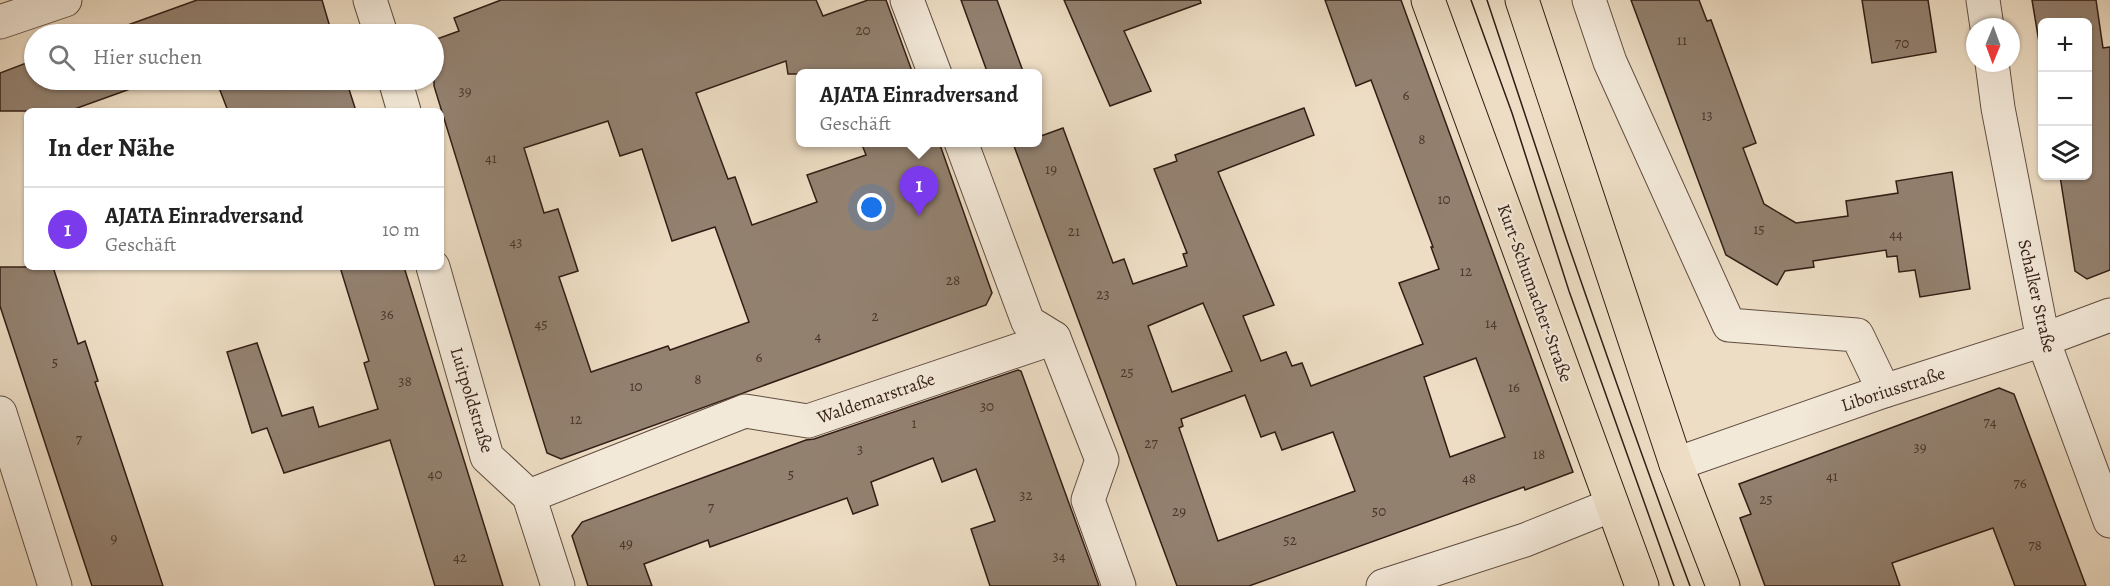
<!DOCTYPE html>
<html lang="de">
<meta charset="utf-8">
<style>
:root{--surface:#fff;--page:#f2f2f2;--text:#222;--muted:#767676;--line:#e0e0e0;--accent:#7c3aed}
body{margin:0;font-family:Alegreya,serif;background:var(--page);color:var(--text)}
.controls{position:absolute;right:18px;top:18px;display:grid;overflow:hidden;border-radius:9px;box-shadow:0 2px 4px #0004}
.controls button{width:54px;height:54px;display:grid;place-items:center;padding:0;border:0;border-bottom:2px solid var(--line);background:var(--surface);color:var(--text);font:30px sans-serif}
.compass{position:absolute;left:1966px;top:18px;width:54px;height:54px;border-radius:50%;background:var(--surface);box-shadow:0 2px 4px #0004;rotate:181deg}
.you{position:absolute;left:872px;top:208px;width:21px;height:21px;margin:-15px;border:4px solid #fff;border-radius:50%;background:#1a73e8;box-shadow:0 0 0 9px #1a73e833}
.badge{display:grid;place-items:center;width:39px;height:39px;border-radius:50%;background:var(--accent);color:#fff;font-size:20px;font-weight:700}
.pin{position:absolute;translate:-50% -50px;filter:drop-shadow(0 2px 3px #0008)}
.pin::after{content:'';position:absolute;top:32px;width:21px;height:18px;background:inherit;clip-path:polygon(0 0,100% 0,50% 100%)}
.popup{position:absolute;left:796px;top:69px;width:246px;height:78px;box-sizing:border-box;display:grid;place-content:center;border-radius:9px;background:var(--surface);filter:drop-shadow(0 2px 4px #0005);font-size:20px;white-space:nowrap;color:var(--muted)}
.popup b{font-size:22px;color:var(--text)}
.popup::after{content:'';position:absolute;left:50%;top:100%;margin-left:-12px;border:12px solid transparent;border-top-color:var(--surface)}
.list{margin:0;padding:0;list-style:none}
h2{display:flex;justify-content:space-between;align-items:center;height:78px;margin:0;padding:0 24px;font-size:26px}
h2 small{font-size:20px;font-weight:400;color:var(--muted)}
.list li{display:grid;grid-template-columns:39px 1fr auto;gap:18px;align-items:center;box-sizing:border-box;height:84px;padding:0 24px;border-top:2px solid var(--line)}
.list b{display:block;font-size:22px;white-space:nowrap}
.list p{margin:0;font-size:20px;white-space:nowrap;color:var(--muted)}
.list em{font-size:20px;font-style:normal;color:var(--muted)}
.icon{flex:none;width:33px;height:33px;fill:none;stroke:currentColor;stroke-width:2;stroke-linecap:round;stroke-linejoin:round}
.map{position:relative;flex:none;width:2110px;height:586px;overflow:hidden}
.search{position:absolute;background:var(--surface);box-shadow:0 2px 4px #0004;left:24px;top:24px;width:420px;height:66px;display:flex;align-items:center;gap:15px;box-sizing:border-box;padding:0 21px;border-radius:33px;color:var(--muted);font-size:22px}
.panel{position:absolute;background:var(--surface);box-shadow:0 2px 4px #0004;left:24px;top:108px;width:420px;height:162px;border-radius:9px}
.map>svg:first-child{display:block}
.building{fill:#938170;stroke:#321d15;stroke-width:1.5;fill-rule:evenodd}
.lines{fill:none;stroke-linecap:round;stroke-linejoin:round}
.minor-casing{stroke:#614d41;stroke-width:35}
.major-casing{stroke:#321d15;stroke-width:35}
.minor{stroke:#f3e9d9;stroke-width:33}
.major{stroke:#edddc4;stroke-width:33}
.tram{stroke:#321d15;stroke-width:1.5}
.labels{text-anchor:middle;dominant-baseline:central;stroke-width:4.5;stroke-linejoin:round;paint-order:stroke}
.number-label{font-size:15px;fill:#4a362c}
.street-label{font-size:18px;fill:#321d15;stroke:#f3e9d9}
</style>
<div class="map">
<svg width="2110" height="586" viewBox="0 0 2110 586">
<rect width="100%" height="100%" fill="#edddc4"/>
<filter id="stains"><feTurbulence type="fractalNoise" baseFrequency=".00333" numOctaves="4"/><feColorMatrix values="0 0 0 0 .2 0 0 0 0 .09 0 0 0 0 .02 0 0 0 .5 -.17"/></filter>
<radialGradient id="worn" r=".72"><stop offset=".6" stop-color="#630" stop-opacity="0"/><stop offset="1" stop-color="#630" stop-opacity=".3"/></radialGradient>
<g class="building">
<path d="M197 0H322L332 34H103Z"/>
<path d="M501 0H816L823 16 868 0H886L913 74H788L786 61 696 93 728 179 735 177 752 225 817 202 807 175 866 155 861 142H939L992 293 986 305 561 459 547 453 434 86V40L459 31 454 18ZM608 121 620 156 642 149 672 241 715 227 749 322 670 350 668 346 591 372 559 277 578 271 558 209 544 213 524 148Z"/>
<path d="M961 0H997L1024 74H988Z"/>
<path d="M1064 0H1200L1201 3 1124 31 1151 91 1110 106Z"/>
<path d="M1325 0H1401L1573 472 1525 490 1524 487 1249 586H1177L1014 146 1024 142H1038V137L1063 128 1113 263 1124 259 1133 284 1187 266 1183 254 1187 253 1154 169 1177 161 1175 155 1304 108 1314 135 1218 172 1274 305 1243 316 1261 361 1286 352 1292 366 1302 363 1311 386 1423 344 1399 283 1439 269 1431 247H1433L1371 80 1356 86ZM1203 303 1232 371 1172 392 1148 326ZM1476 358 1505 437 1450 457 1424 377ZM1245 395 1261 437 1275 432 1282 450 1333 432 1355 491 1218 541 1179 428 1183 426 1181 419Z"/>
<path d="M1631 0H1699L1707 21 1711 20 1756 143 1743 148 1764 204 1796 223 1848 216 1846 201 1898 193 1896 181 1952 172 1970 289 1920 297 1915 270 1899 272 1897 256 1887 257 1886 250 1813 261 1814 267 1785 271 1777 285 1726 255Z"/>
<path d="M1862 0H1928L1936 52 1872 63Z"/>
<path d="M2032 0H2096L2103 48 2110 47V270L2087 279 2075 271 2060 176H2088V22H2043V66Z"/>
<path d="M34 60V80H155L69 111H0V73Z"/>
<path d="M216 80H346L356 111H228Z"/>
<path d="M0 267H53L78 344 85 341 98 381 95 382 163 586H92L0 306Z"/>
<path d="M340 267H404L503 586H435L390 440 284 473 267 428 252 433 227 352 257 343 282 416 313 407 319 427 378 409 364 363 369 361Z"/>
<path d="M1018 370 1021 371 1099 586H990L971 529 995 521 976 469 942 482 933 458 871 482 878 505 853 514 847 498 710 547 708 540 644 564 652 586H588L572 536 582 522 806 440 814 439Z"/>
<path d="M1999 388 2014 394 2086 586H2015L1993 528 1892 563 1900 586H1765L1740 518 1751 514 1739 484Z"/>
</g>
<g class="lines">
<g class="minor-casing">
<g id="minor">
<path d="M370 0 381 34"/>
<path d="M907 0 935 74"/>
<path d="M1589 0 1610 62 1729 325 1857 335 1884 391"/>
<path d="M1983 0 1987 27"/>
<path d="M0 22 65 0"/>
<path d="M1992 63 1998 108 2043 340 2110 521"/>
<path d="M395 80 404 111"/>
<path d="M961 142 1028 322 1054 338 1102 460 1088 500 1119 586"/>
<path d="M433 267 487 457 529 496 558 586"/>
<path d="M0 413 55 586"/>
<path d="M1676 464 1884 391 2043 340 2110 315"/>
<path d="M529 496 745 411 808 421 1054 338"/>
<path d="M1383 586 1525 540 1612 505"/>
</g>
</g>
<g class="major-casing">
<g id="major">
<path d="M1428 0 1642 586"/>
<path d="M1522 0 1676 464 1723 586"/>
</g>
</g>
<use href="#minor" class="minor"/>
<use href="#major" class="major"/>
<g class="tram">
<path d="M1471 0 1512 113 1569 291 1674 586"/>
<path d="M1487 0C1514 79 1539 159 1566 238 1606 354 1647 471 1690 586"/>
</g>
</g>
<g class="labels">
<g class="number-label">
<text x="863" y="30">20</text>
<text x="1682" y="40">11</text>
<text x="1902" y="43">70</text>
<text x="465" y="91">39</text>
<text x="1406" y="95">6</text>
<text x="1707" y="115">13</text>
<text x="1422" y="139">8</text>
<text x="491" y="158">41</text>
<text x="1051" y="169">19</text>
<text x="1444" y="199">10</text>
<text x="1759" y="229">15</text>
<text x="1074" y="231">21</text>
<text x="1896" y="234">44</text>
<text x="516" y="242">43</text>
<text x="1466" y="271">12</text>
<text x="953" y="280">28</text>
<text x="1103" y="294">23</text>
<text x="387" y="314">36</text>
<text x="875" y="316">2</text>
<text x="1491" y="323">14</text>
<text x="541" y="324">45</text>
<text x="818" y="336">4</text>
<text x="759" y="357">6</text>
<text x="55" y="362">5</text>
<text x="1127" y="372">25</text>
<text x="698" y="379">8</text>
<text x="405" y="381">38</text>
<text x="636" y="386">10</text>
<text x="1514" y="387">16</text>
<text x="987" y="406">30</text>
<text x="576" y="419">12</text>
<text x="1990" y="422">74</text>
<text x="914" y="423">1</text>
<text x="79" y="439">7</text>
<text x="1151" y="443">27</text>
<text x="1920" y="447">39</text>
<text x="860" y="449">3</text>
<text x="1539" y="454">18</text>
<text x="435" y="474">40</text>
<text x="791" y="474">5</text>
<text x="1832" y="476">41</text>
<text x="1469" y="478">48</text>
<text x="2020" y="483">76</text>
<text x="1026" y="495">32</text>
<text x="1766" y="499">25</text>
<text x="711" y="507">7</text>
<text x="1179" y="511">29</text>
<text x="1379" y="511">50</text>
<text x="114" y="538">9</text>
<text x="1290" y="540">52</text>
<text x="626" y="543">49</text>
<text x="2035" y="545">78</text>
<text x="1059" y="556">34</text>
<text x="460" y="557">42</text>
</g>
<g class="street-label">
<text transform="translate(1535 293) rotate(70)">Kurt-Schumacher-Straße</text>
<text transform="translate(2037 296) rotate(77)">Schalker Straße</text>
<text transform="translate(1893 389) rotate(-18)">Liboriusstraße</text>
<text transform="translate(876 398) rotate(-19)">Waldemarstraße</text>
<text transform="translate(472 400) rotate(73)">Luitpoldstraße</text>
</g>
</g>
<rect width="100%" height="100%" filter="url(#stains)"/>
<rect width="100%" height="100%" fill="url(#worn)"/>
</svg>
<div class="controls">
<button>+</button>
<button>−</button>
<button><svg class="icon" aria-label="layers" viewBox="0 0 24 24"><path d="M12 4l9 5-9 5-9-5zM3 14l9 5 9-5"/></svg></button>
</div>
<svg class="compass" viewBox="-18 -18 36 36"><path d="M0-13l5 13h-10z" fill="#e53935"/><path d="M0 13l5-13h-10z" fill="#767676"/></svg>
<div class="you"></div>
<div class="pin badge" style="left:919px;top:216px">1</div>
<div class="popup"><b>AJATA Einradversand</b>Geschäft</div>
<div class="search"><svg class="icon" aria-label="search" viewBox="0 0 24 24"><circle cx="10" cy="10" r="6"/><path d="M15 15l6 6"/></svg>Hier suchen</div>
<section class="panel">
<h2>In der Nähe<small></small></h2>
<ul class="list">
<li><span class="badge">1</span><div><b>AJATA Einradversand</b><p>Geschäft</p></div><em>10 m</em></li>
</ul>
</section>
</div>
